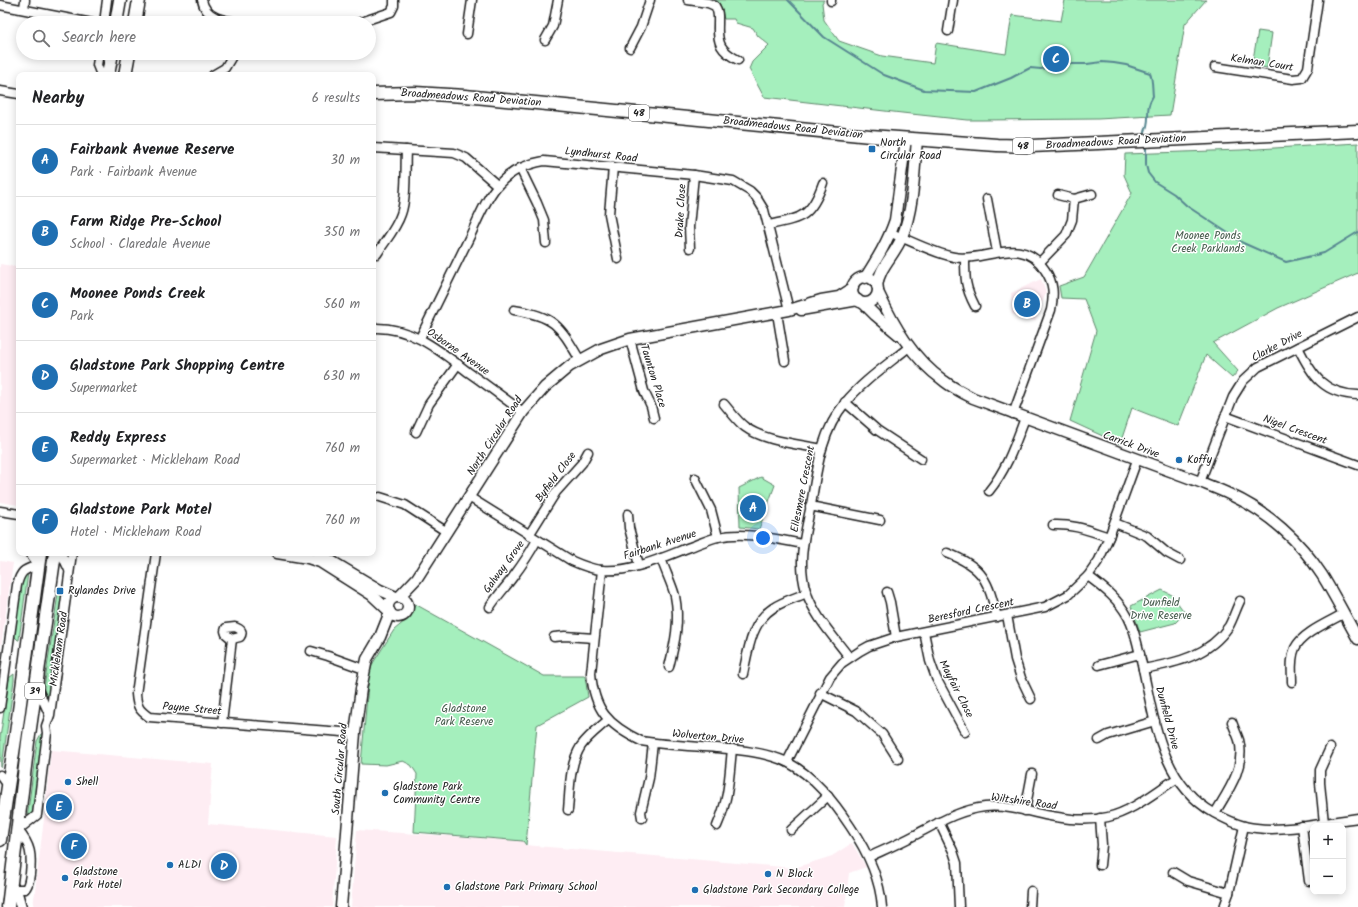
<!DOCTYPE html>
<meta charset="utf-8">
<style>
:root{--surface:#fff;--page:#f2f2f2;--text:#202124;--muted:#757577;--line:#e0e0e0;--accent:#1f6fb2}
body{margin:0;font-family:Kalam,sans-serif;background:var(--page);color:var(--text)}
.controls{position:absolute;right:12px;bottom:12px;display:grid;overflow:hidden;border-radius:8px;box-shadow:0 2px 10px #0003}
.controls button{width:36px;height:36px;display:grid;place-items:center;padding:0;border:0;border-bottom:1px solid var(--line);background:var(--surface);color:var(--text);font:20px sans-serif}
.you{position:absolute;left:763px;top:538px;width:14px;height:14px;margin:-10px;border:3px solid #fff;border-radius:50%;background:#1a73e8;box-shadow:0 0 0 6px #1a73e833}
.badge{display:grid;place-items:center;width:26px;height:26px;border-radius:50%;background:var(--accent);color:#fff;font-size:13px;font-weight:700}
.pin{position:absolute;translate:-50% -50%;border:2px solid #fff;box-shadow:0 1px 4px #0006}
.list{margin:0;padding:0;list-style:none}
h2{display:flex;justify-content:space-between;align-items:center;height:52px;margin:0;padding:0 16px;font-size:17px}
h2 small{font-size:13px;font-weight:400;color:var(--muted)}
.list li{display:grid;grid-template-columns:26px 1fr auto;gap:12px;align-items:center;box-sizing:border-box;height:72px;padding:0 16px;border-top:1px solid var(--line)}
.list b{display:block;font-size:15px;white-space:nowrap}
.list p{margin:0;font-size:13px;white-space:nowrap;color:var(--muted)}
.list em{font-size:13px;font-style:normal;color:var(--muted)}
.icon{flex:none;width:22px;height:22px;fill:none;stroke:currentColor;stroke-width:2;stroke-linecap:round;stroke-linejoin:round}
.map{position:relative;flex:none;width:1358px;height:907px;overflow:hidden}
.search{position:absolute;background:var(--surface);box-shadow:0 2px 10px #0003;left:16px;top:16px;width:360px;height:44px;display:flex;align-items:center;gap:10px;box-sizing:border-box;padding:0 14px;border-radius:22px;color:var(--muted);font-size:15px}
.panel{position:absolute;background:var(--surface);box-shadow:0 2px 10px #0003;left:16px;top:72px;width:360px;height:484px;border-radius:8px}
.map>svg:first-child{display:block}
.built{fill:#feedf3}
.green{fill:#a5efbd;stroke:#60866c}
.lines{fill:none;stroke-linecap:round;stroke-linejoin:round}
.stream{stroke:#578690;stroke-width:2}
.minor-casing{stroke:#1c1c1c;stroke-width:11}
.tertiary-casing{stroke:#1c1c1c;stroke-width:13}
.primary-casing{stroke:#1c1c1c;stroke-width:15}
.minor{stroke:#fff;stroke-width:8}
.tertiary{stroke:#fff;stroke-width:10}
.primary{stroke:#fff;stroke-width:12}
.poi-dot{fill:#1f6fb2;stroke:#fff;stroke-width:1.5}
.labels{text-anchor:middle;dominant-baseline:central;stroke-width:3;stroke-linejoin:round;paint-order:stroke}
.shield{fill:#fff;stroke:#606060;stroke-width:1}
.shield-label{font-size:10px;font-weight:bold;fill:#1c1c1c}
.street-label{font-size:11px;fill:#1c1c1c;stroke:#fff}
.poi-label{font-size:11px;fill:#1c1c1c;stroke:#fff;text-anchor:start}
.park-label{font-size:11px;fill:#455b4c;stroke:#fff}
</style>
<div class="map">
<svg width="1358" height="907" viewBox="0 0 1358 907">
<rect width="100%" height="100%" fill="#fff"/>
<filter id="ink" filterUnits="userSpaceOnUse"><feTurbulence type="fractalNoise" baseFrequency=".025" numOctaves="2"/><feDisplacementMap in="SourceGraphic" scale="8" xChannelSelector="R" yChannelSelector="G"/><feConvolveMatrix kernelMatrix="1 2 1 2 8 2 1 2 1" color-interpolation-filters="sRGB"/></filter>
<g filter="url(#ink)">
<g class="built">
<path d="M0 264 19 267V505L0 502Z"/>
<path d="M1041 279 1046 293 1035 321 1012 314 1011 293Z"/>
<path d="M0 561 13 563 0 653Z"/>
<path d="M51 750 213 764 208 824 337 836 332 907H33L44 819Z"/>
<path d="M357 830 523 841 525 845 794 868 832 856 852 843 866 867 849 873 845 907H351Z"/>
</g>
<g class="green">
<path d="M715 0H824L822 3 824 20 839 41 882 56 933 63 936 43 1006 54 1012 15 1061 21 1065 0H1206L1185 24 1170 115 1098 119 982 120H967L902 113 764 97 749 69 752 62 769 45 758 36 753 28 736 23 734 19H724L720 4Z"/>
<path d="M1258 31 1272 33 1267 68 1252 65Z"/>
<path d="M1358 143V273L1278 308 1213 343 1238 371 1232 378 1206 355 1178 426 1132 408 1120 444 1070 421 1096 331 1084 299 1061 298 1059 286 1084 277 1132 193 1124 175 1125 154 1241 150Z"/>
<path d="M761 477 775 485 759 529 740 527 739 488Z"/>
<path d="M28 573 19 640H18L15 637 14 633 22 581 25 575Z"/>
<path d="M1162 590 1172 595 1185 613 1175 623 1140 632 1131 606Z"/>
<path d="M58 594H64L49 704 44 693V688Z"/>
<path d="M415 604 544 676H585L588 697 537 725 526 845 523 841 414 832 417 774 411 765 403 761 386 765 361 764 369 674 373 663 394 630 411 616Z"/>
<path d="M14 674V680L3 759 1 768 0 738 9 678Z"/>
<path d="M44 733 34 811 32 815 27 819 37 741 41 734Z"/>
</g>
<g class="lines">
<g class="stream">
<path d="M788 0 824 37 884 75 924 90 976 92 1011 78 1030 68 1041 69 1063 64H1087L1102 62 1114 63 1126 65 1150 73C1153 81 1152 88 1153 96 1145 109 1150 114 1147 126 1146 130 1144 131 1145 136"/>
<path d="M1146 144V165L1148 173 1155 182 1174 194 1187 206 1243 243 1286 262 1324 253 1358 232"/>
</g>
<g class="minor-casing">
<g id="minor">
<path d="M202 0C206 21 229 21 246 23"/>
<path d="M688 0 708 3 715 6C719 12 718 17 718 24 717 44 721 51 738 60"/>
<path d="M831 1V0"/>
<path d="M0 5 92 23"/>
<path d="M24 9 25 0"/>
<path d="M104 23 107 0"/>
<path d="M358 23 391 12 394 6V0"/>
<path d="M948 31 953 0"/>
<path d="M467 34 472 0"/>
<path d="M545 40 553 26 558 0"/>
<path d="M630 48 641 27 650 0"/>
<path d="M99 53 97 65 101 75"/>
<path d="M1215 67 1293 79 1302 78 1308 68 1318 0"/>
<path d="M213 75 225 68 234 53"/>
<path d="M0 91 19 94"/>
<path d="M373 148 454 153 466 158 497 185"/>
<path d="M613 167 609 214 618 259"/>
<path d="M520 168 537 203 544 220 546 243"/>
<path d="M1058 195 1074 199 1092 194"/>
<path d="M987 199 997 252"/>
<path d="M769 225C802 218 811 217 823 183"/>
<path d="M891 233C911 241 933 253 954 257 986 263 1021 233 1045 270 1054 283 1054 295 1051 310L1013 414"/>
<path d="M690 248 689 227 694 175"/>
<path d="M377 254C385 241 396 229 401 214 407 197 405 169 406 150"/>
<path d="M965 258C965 279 965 287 975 306"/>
<path d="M1040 262 1066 235 1072 220 1074 199"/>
<path d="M514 310C555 316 560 326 580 360"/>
<path d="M777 313 785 361"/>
<path d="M373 328C411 326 440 351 468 372 487 385 505 399 523 412"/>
<path d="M420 338C437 304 454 269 471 234 478 219 487 196 499 184 511 171 526 164 544 161L694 175 733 181 750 191 756 197 764 210 789 310"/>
<path d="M630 339 644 391 651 406 654 418"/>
<path d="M1298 347C1312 376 1324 394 1358 395"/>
<path d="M845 402 877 430 921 459"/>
<path d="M724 404C731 412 737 421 745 427 764 441 798 444 821 449"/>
<path d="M1225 416 1358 465"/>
<path d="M416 432 429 404 458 364"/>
<path d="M695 478 711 510 718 537"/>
<path d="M1200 482 1233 397 1243 381 1258 367 1358 317"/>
<path d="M989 491C1007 469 1015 444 1025 418"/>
<path d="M380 497 405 505 447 532"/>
<path d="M469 497 572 561C581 565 591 569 601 570 630 573 664 557 690 547 699 544 709 539 718 537 746 531 776 539 803 544"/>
<path d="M810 506 880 520"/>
<path d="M0 511 19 514"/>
<path d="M628 514 629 528 639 565"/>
<path d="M1115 523 1147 536 1167 553 1180 560"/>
<path d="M1053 525C1074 524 1090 531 1109 537"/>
<path d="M529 535 556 492 582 463 588 452"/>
<path d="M61 553 69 570"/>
<path d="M156 553 136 694C137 707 139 710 149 717L355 733"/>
<path d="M947 553C984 567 988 581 997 617"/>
<path d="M661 558C665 571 672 584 675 596 680 621 675 643 669 667"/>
<path d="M602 570 591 673C594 710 608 725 641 741 666 745 691 746 716 748 740 750 765 752 787 762 814 776 834 802 850 826 867 851 880 877 882 907"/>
<path d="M1088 576C1104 588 1119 600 1128 617 1135 630 1138 646 1141 660 1154 715 1159 782 1214 813 1227 820 1241 827 1256 828 1288 832 1326 822 1358 818"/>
<path d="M887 592 890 602 896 637"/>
<path d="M490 607C497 596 505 588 513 577 522 565 530 553 537 540"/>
<path d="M1007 615 1015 659 1021 678 1031 699"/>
<path d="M235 627C240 629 244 631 240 637L232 639 226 634 225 631 226 628Z"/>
<path d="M924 632 930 661 936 678 965 732"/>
<path d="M554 637 565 636 594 638"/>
<path d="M311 651 328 656 364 669"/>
<path d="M849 657C834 637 814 616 806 591 797 562 805 534 811 505 817 469 821 432 845 403 863 381 887 365 909 347"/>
<path d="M1099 665 1140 654"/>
<path d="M1143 669C1176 663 1209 656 1229 626 1233 619 1236 609 1240 601"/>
<path d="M743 674C748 651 751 622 773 608 783 601 795 598 807 593"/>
<path d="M1292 682C1292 671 1290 659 1295 648 1302 633 1329 622 1343 614"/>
<path d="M37 687 49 714"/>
<path d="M820 693 856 711 882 734 898 759"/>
<path d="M0 708 17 585C21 570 24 570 38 565L32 557 31 553"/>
<path d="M222 723 232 639"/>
<path d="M1099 740 1108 735 1155 721"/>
<path d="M787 762 830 677 842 663 860 651 869 646 896 637 1045 607 1068 595 1088 576 1099 560 1109 537 1137 460"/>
<path d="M0 775 8 785"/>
<path d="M568 810C570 789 569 765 581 746 588 736 599 728 608 720"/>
<path d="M1025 811 1032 774"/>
<path d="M1215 813C1228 791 1246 767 1239 740 1237 734 1234 728 1232 722"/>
<path d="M642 818 641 812 649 778 653 743"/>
<path d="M1100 818 1102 845 1100 865"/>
<path d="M939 822 953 851 957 863 959 907"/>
<path d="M1324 823 1320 783V770L1330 748"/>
<path d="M717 826C729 799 729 778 732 749"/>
<path d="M1302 826 1309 881"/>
<path d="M791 830 828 796"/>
<path d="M869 857C884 850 900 843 915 835 938 823 959 810 985 807 1005 805 1026 811 1045 815 1066 819 1087 822 1108 817 1133 811 1155 792 1176 779"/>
<path d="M1173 872 1188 881 1229 893"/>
<path d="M10 889H25C29 885 29 880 30 874 32 855 31 845 18 830L37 815 47 733 46 726 50 715 72 553"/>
<path d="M1030 907 1031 891"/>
<path d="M1224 907 1229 893 1244 826"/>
</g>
</g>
<g class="tertiary-casing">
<g id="tertiary">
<circle cx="865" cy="290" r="13"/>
<path d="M865 278C877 259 888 241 895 220L906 139"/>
<path d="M877 286C879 267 895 255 902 237 914 207 914 172 917 140"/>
<path d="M878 292C894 326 912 358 944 381 953 388 963 393 973 398L1200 482C1210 486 1221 490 1231 495 1268 512 1300 541 1322 575 1335 596 1346 618 1358 639"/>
<path d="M863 303 875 315 899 335"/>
<path d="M801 310 858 300"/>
<path d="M277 553 308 558 320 562 372 595 389 611"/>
<path d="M318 553 380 590 396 597"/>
<path d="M399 597 417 578 523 412 545 387 570 366 601 349 630 339 789 310 821 300 839 297 853 288"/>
<circle cx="398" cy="607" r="10"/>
<path d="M10 889 17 893 21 907"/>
<path d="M341 907 355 733 361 689 367 659 380 637 390 612"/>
</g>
</g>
<g class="primary-casing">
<g id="primary">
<path d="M116 23 120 0"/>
<path d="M135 23 139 0"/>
<path d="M108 75 112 53"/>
<path d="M125 75 129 53"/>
<path d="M373 94 415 93 465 96 870 136 997 145 1031 146 1076 144 1358 131"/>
<path d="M0 840 16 733 40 553"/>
<path d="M8 907 28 742 55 553"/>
</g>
</g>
<use href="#minor" class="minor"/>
<use href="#tertiary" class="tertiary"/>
<use href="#primary" class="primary"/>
</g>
</g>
<g class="poi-dot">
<rect x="868" y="145" width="8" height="8" rx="2"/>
<circle cx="1179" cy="460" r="4"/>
<rect x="56" y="587" width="8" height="8" rx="2"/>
<circle cx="68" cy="782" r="4"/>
<circle cx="385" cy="793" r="4"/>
<circle cx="170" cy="865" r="4"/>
<circle cx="768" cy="874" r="4"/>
<circle cx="65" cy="878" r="4"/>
<circle cx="447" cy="887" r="4"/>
<circle cx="695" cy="890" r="4"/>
</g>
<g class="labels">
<g class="shield">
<rect x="629" y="105" width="20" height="16" rx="3"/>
<rect x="1013" y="138" width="20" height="16" rx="3"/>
<rect x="25" y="683" width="20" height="16" rx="3"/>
</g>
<g class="shield-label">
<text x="639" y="113">48</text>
<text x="1023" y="146">48</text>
<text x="35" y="691">39</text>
</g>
<g class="street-label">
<text transform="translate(1262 63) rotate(9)">Kelman Court</text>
<text transform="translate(471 98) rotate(4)">Broadmeadows Road Deviation</text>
<text transform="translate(793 128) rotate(6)">Broadmeadows Road Deviation</text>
<text transform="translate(1116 142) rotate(-3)">Broadmeadows Road Deviation</text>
<text transform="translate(601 155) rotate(6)">Lyndhurst Road</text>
<text transform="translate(681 211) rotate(-87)">Drake Close</text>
<text transform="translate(1277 346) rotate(-28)">Clarke Drive</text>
<text transform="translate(458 352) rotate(35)">Osborne Avenue</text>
<text transform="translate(653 376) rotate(73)">Taunton Place</text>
<text transform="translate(1295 430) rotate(20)">Nigel Crescent</text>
<text transform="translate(495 436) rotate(-57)">North Circular Road</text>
<text transform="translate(1131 445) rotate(20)">Carrick Drive</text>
<text transform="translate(556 477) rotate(-53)">Byfield Close</text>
<text transform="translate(803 489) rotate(-79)">Ellesmere Crescent</text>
<text transform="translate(660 545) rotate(-18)">Fairbank Avenue</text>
<text transform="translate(504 567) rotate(-54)">Galway Grove</text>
<text transform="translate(971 611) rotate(-12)">Beresford Crescent</text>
<text transform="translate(59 649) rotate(-82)">Mickleham Road</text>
<text transform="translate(956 689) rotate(63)">Mayfair Close</text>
<text transform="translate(192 709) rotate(5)">Payne Street</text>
<text transform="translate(1167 718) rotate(75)">Dunfield Drive</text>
<text transform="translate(708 737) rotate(5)">Wolverton Drive</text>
<text transform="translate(340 769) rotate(-85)">South Circular Road</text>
<text transform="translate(1024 802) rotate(8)">Wiltshire Road</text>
</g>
<g class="poi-label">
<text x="880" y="143">North<tspan x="880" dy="13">Circular Road</tspan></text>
<text x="1187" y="460">Koffy</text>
<text x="68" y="591">Rylandes Drive</text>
<text x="76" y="782">Shell</text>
<text x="393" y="787">Gladstone Park<tspan x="393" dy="13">Community Centre</tspan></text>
<text x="178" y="865">ALDI</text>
<text x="73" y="872">Gladstone<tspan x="73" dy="13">Park Hotel</tspan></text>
<text x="776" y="874">N Block</text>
<text x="455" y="887">Gladstone Park Primary School</text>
<text x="703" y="890">Gladstone Park Secondary College</text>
</g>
<g class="park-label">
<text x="1208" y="236">Moonee Ponds<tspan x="1208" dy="13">Creek Parklands</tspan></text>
<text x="1161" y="603">Dunfield<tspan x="1161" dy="13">Drive Reserve</tspan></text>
<text x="464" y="709">Gladstone<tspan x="464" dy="13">Park Reserve</tspan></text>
</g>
</g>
</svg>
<div class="controls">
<button>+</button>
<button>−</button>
</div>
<div class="you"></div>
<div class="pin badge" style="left:753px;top:508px">A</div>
<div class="pin badge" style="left:1027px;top:304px">B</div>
<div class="pin badge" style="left:1056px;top:59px">C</div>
<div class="pin badge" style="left:224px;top:866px">D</div>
<div class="pin badge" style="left:59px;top:807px">E</div>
<div class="pin badge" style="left:74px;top:846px">F</div>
<div class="search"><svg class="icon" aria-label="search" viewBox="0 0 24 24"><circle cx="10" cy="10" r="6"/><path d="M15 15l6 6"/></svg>Search here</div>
<section class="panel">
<h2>Nearby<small>6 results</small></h2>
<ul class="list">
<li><span class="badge">A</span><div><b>Fairbank Avenue Reserve</b><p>Park · Fairbank Avenue</p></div><em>30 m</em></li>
<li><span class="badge">B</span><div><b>Farm Ridge Pre-School</b><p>School · Claredale Avenue</p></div><em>350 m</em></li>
<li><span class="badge">C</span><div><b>Moonee Ponds Creek</b><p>Park</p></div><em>560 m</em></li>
<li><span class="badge">D</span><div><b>Gladstone Park Shopping Centre</b><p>Supermarket</p></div><em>630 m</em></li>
<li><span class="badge">E</span><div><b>Reddy Express</b><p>Supermarket · Mickleham Road</p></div><em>760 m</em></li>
<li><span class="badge">F</span><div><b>Gladstone Park Motel</b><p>Hotel · Mickleham Road</p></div><em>760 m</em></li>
</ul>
</section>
</div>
